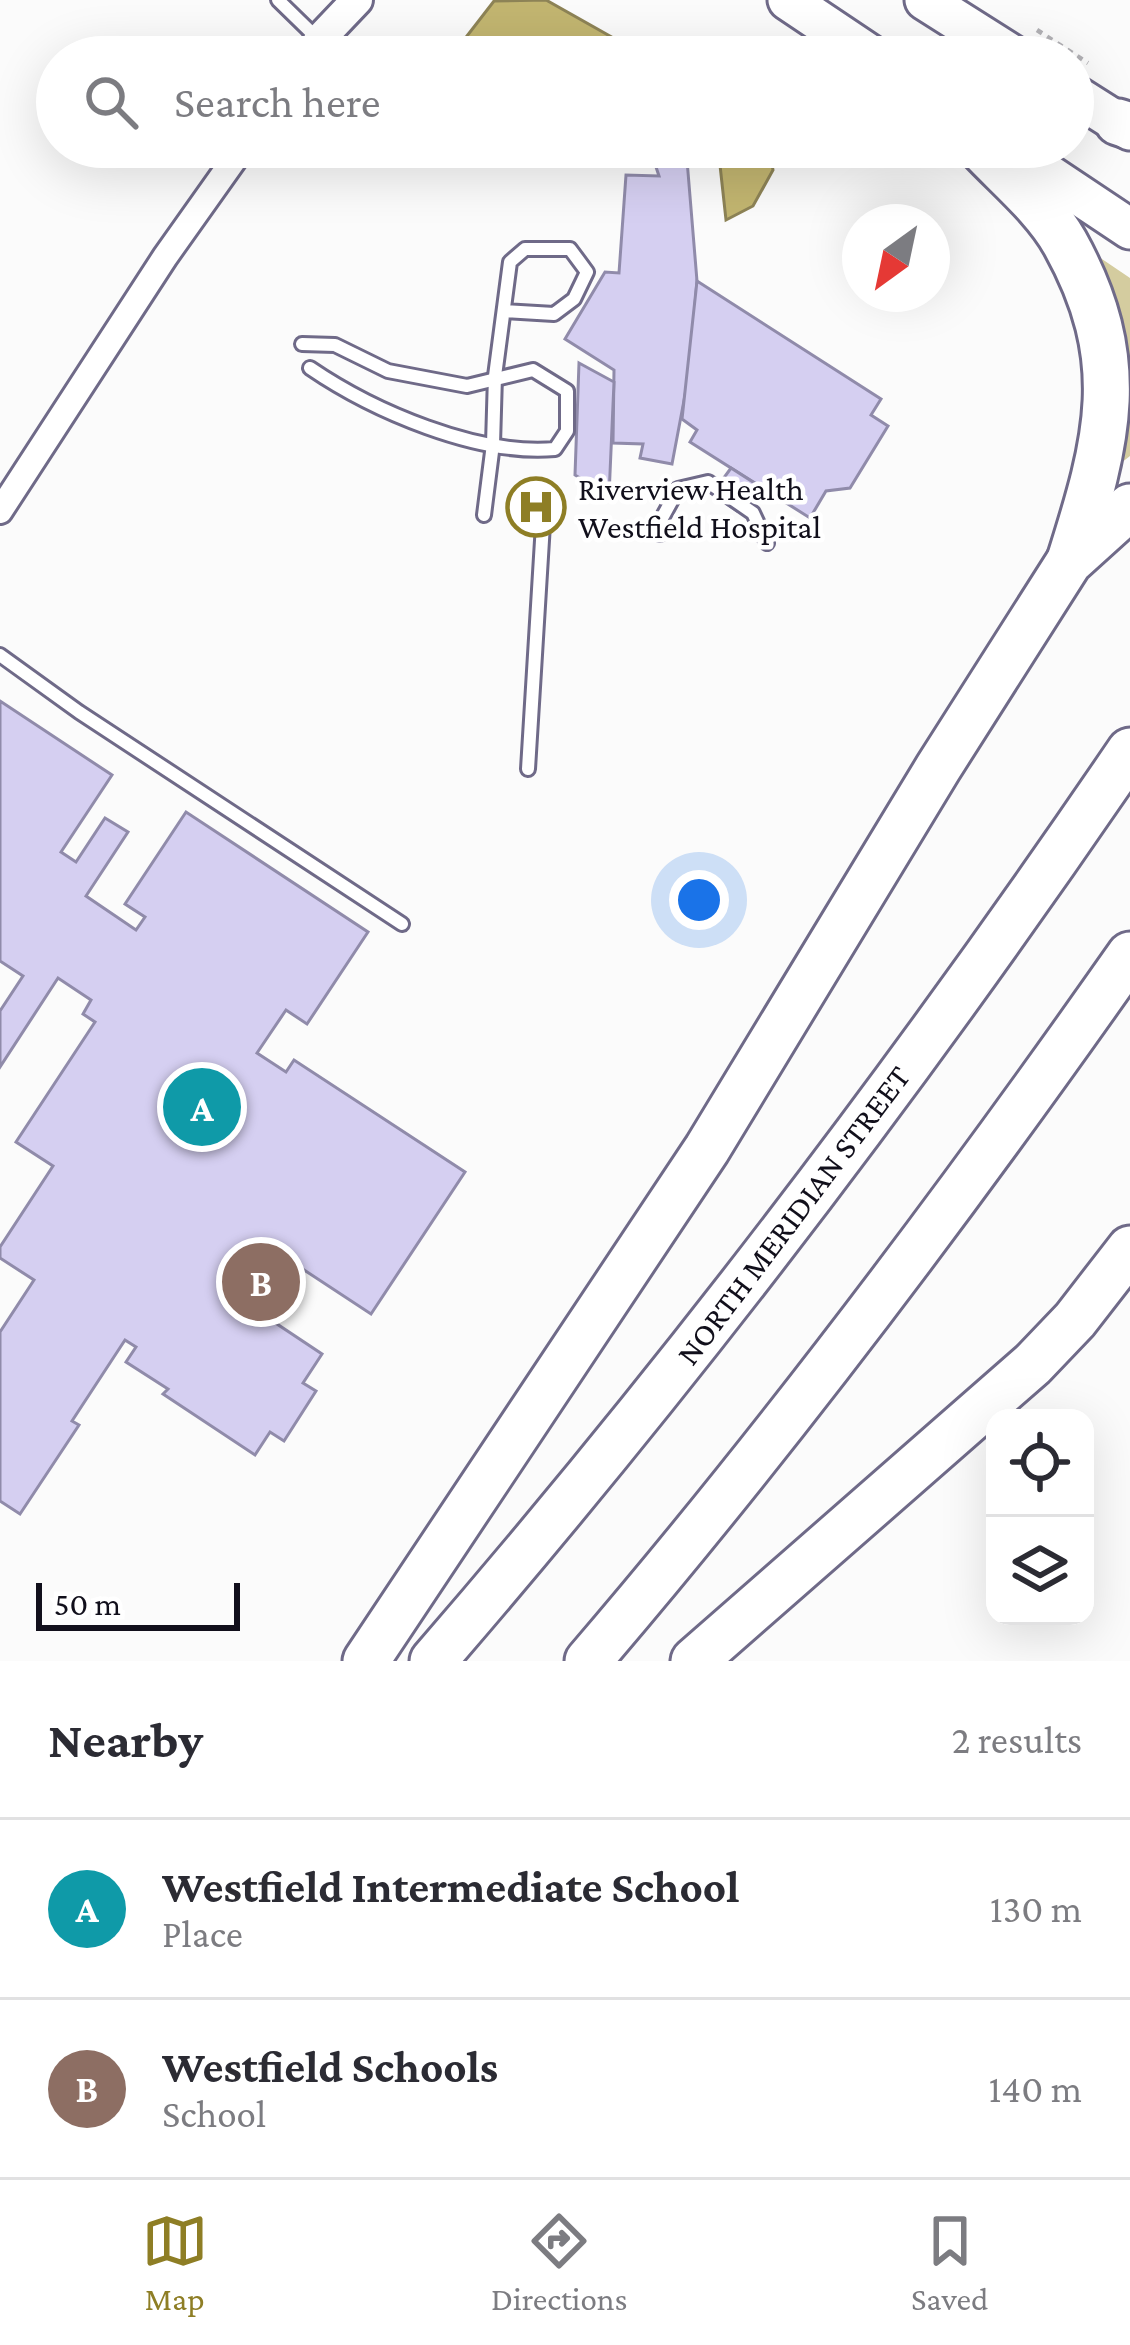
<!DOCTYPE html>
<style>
:root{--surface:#fff;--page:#f7f7f7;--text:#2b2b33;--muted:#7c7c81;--line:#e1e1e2;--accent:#8e7e25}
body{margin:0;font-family:"Crimson Pro",serif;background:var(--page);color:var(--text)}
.controls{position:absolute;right:36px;bottom:36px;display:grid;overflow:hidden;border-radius:24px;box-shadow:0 12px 48px #0002}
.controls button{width:108px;height:108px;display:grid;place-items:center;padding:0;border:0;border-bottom:3px solid var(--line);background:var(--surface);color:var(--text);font:60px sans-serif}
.compass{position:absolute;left:842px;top:204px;width:108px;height:108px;border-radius:50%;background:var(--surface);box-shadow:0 12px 48px #0002;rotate:213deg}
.scale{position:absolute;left:36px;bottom:30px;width:204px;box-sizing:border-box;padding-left:12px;border:6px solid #110f1b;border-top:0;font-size:33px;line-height:42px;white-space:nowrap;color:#110f1b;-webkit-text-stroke:9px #fff;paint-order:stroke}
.you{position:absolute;left:699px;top:900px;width:42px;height:42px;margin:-30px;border:9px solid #fff;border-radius:50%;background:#1a73e8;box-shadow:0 0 0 18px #1a73e833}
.badge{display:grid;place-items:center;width:78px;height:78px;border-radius:50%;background:var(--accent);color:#fff;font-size:39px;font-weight:700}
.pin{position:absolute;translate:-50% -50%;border:6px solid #fff;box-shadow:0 3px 12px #0006}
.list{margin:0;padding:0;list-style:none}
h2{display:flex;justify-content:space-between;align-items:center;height:156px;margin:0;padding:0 48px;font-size:51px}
h2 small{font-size:39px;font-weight:400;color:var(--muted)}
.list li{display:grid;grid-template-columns:78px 1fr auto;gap:36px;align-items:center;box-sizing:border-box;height:180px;padding:0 48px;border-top:3px solid var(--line)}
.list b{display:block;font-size:45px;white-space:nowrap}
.list p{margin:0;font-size:39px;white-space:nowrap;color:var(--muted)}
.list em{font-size:39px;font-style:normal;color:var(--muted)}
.icon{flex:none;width:66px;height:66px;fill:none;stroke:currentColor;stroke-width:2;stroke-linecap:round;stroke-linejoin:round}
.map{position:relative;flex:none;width:1130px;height:1661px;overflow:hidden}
.search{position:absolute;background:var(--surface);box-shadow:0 12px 48px #0002;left:36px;right:36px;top:36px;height:132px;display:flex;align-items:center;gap:30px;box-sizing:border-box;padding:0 42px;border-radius:66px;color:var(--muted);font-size:45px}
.sheet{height:516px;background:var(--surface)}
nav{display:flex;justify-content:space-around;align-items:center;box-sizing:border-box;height:168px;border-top:3px solid var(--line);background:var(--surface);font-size:33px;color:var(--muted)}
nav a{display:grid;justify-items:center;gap:6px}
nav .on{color:var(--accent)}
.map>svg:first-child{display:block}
.green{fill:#d4cc9f}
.water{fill:#c2b570;stroke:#8d8356;stroke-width:3}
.building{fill:#d5cff1;stroke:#908baa;stroke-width:3}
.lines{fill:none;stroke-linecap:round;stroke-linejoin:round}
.service-casing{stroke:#6f6a88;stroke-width:18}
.minor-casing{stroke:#6f6a88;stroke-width:30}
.tertiary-casing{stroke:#6f6a88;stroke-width:36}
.primary-casing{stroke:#6f6a88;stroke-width:45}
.motorway-casing{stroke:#6f6a88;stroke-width:51}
.path{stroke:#b2b1b5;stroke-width:4.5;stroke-dasharray:6 6;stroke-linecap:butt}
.service{stroke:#fff;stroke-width:12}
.minor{stroke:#fff;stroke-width:24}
.tertiary{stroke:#fff;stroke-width:30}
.primary{stroke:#fff;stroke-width:39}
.motorway{stroke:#fff;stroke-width:45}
.labels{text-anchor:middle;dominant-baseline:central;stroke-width:9;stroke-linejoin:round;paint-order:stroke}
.poi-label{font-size:33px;fill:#110f1b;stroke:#fff;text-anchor:start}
.street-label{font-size:33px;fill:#110f1b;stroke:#fff}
</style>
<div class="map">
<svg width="1130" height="1661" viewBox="0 0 1130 1661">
<rect width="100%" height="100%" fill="#fbfbfb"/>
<path class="green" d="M1096 255 1130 278V456L1121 463C1122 448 1126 432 1128 415 1130 362 1124 301 1092 256Z"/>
<g class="water">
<path d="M546 0 647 57H461L460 45 494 1Z"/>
<path d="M718 147H769L773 170 753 206 726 220Z"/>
</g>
<g class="building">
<path d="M687 160 697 281 689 374 672 464 640 458 643 444 613 443 614 370 565 339 605 272 619 273 626 175 659 176 655 164Z"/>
<path d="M697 281 881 399 871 415 888 426 850 488 826 491 810 518 690 442 697 430 682 419Z"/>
<path d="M579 363 614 382 609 496 575 475Z"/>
<path d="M731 468 756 484 737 511 712 494Z"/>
<path d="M0 701 112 775 61 852 76 862 105 818 128 832 86 896 136 930 145 917 125 904 186 812 368 932 307 1024 286 1010 257 1053 286 1072 294 1060 465 1172 371 1314 295 1264 262 1314 322 1354 303 1383 316 1391 284 1441 270 1432 255 1455 163 1394 168 1389 126 1362 136 1347 125 1340 72 1421 79 1425 20 1514 0 1501V1332L34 1280 0 1258V1247L53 1166 16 1142 95 1022 83 1014 91 1000 58 978 0 1067V1011L23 976 0 961Z"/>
</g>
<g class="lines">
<g class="service-casing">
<g id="service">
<path d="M278 0 319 40"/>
<path d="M302 344 335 345 388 371 467 386 533 370 567 391V431L555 449C477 456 373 411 310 368"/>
<path d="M484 515 493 444 495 376 510 262 525 249H570L587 272 574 299 554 314 504 311"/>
<path d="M660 534 662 518 678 489 708 482 753 513 767 543"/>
<path d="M0 655 79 712 402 924"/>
<path d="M528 769 543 524"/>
</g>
</g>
<g class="minor-casing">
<path id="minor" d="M0 511 165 257 243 147"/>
</g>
<g class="tertiary-casing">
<path id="tertiary" d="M319 40 357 0"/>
</g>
<g class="primary-casing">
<g id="primary">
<path d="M788 0 873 57"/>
<path d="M925 0 1015 57"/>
<path d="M1073 94 1130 130"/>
<path d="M1007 147 1130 229"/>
</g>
</g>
<g class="motorway-casing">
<g id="motorway">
<path d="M1118 122 1130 126"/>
<path d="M980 147C1008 177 1045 207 1065 243 1130 360 1108 440 1070 560"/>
<path d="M366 1661 707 1149 938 768 1069 562 1130 507"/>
<path d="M433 1661C683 1372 915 1067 1130 751"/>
<path d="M588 1661C781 1436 960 1197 1130 955"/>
<path d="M694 1661 1033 1364 1075 1320 1130 1249"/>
</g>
</g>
<path class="path" d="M1037 30 1088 63"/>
<use href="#service" class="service"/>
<use href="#minor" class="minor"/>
<use href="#tertiary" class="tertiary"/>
<use href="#primary" class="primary"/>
<use href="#motorway" class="motorway"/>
</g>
<defs>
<g id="hospital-ring" transform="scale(3)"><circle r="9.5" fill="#fff" stroke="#8e7e25" stroke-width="1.5"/><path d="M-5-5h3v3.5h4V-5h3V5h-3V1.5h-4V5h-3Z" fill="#8e7e25"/></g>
</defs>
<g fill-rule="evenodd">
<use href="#hospital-ring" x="536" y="507"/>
</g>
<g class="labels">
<g class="poi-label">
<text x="578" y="488">Riverview Health<tspan x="578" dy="38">Westfield Hospital</tspan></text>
</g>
<g class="street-label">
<text transform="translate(793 1215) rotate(-53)">NORTH MERIDIAN STREET</text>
</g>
</g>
</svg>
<div class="controls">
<button><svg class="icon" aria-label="locate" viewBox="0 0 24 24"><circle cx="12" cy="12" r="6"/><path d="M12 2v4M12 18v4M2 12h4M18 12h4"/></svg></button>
<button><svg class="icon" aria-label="layers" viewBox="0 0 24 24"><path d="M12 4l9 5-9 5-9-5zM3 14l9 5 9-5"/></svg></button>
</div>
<svg class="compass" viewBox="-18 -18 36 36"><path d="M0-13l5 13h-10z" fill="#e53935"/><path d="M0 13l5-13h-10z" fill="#7c7c81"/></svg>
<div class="scale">50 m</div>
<div class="you"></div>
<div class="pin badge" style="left:202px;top:1107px;background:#0f9aa8">A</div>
<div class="pin badge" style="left:261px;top:1282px;background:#8d6e63">B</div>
<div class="search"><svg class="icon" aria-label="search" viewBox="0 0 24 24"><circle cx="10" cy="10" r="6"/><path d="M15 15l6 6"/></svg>Search here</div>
</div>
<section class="sheet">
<h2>Nearby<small>2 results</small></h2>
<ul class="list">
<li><span class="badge" style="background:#0f9aa8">A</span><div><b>Westfield Intermediate School</b><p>Place</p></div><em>130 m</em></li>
<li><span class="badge" style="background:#8d6e63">B</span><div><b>Westfield Schools</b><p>School</p></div><em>140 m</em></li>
</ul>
</section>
<nav>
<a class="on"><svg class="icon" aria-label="map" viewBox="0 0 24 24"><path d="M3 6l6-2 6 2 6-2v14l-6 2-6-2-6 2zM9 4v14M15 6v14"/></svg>Map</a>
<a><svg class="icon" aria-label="directions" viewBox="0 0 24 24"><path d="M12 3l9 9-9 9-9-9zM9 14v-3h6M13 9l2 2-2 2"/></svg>Directions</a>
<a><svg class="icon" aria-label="saved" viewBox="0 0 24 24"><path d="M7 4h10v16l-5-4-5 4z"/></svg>Saved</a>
</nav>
